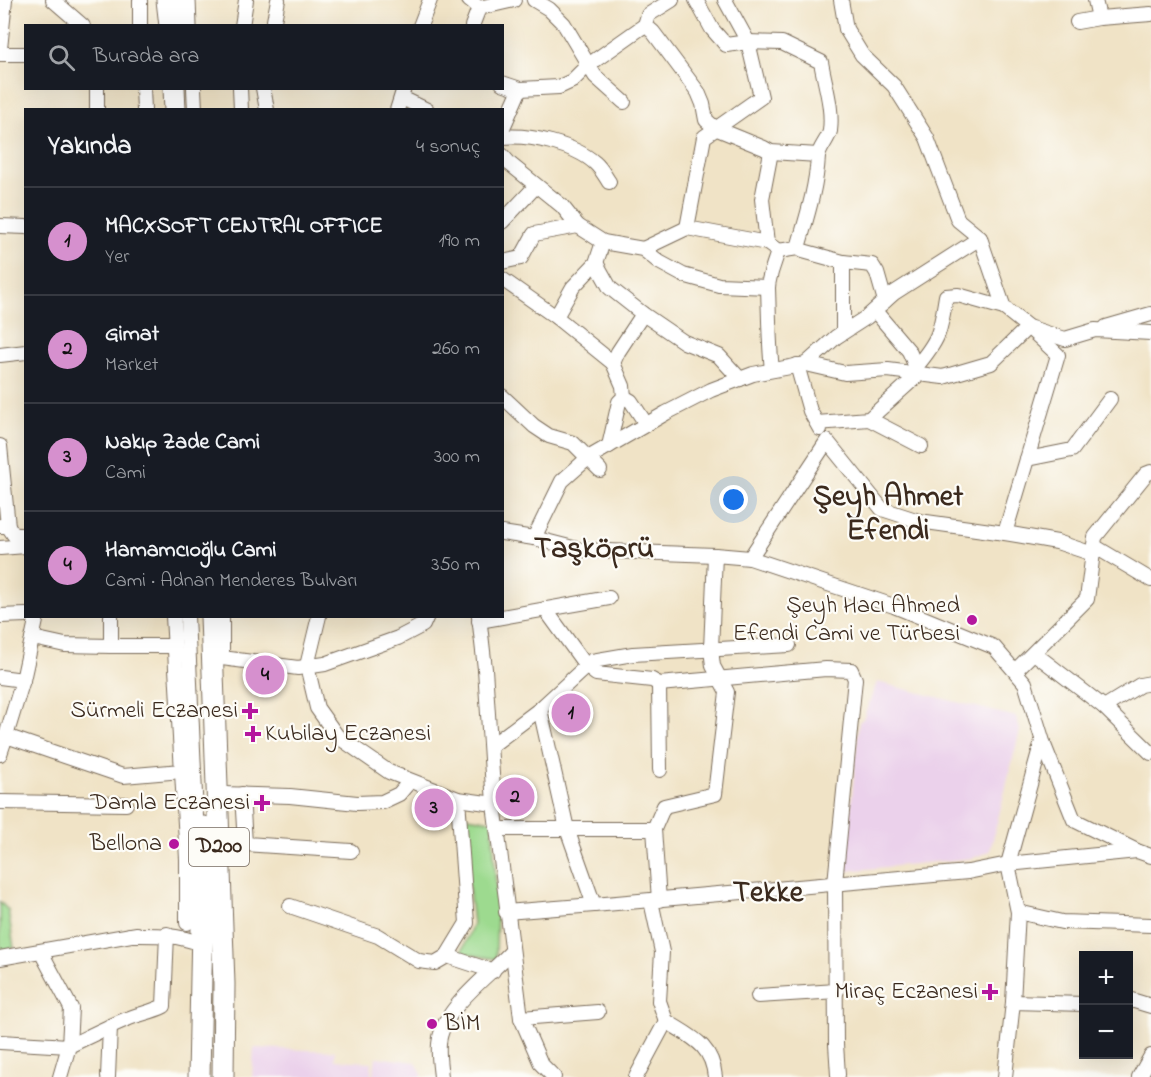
<!DOCTYPE html>
<html lang="tr">
<meta charset="utf-8">
<style>
:root{--surface:#171b24;--page:#20242c;--text:#f1f3f6;--muted:#9ea1a6;--line:#363941;--accent:#d690ce}
body{margin:0;font-family:"Indie Flower",sans-serif;background:var(--page);color:var(--text)}
.controls{position:absolute;right:18px;bottom:18px;display:grid;overflow:hidden;border-radius:0px;box-shadow:0 6px 24px #0002}
.controls button{width:54px;height:54px;display:grid;place-items:center;padding:0;border:0;border-bottom:2px solid var(--line);background:var(--surface);color:var(--text);font:30px sans-serif}
.you{position:absolute;left:734px;top:500px;width:21px;height:21px;margin:-15px;border:4px solid #fff;border-radius:50%;background:#1a73e8;box-shadow:0 0 0 9px #1a73e833}
.badge{display:grid;place-items:center;width:39px;height:39px;border-radius:50%;background:var(--accent);color:#111;font-size:20px;font-weight:700}
.pin{position:absolute;translate:-50% -50%;border:3px solid #fff;box-shadow:0 2px 6px #0006}
.list{margin:0;padding:0;list-style:none}
h2{display:flex;justify-content:space-between;align-items:center;height:78px;margin:0;padding:0 24px;font-size:26px}
h2 small{font-size:20px;font-weight:400;color:var(--muted)}
.list li{display:grid;grid-template-columns:39px 1fr auto;gap:18px;align-items:center;box-sizing:border-box;height:108px;padding:0 24px;border-top:2px solid var(--line)}
.list b{display:block;font-size:22px;white-space:nowrap}
.list p{margin:0;font-size:20px;white-space:nowrap;color:var(--muted)}
.list em{font-size:20px;font-style:normal;color:var(--muted)}
.icon{flex:none;width:33px;height:33px;fill:none;stroke:currentColor;stroke-width:2;stroke-linecap:round;stroke-linejoin:round}
.map{position:relative;flex:none;width:1151px;height:1077px;overflow:hidden}
.search{position:absolute;background:var(--surface);box-shadow:0 6px 24px #0002;left:24px;top:24px;width:480px;height:66px;display:flex;align-items:center;gap:15px;box-sizing:border-box;padding:0 21px;border-radius:0px;color:var(--muted);font-size:22px}
.panel{position:absolute;background:var(--surface);box-shadow:0 6px 24px #0002;left:24px;top:108px;width:480px;height:510px;border-radius:0px}
.map>svg:first-child{display:block}
.built{fill:#ebd1eb}
.green{fill:#9dda8f;stroke:#6c8256;stroke-width:1.5}
.lines{fill:none;stroke-linecap:round;stroke-linejoin:round}
.minor-casing{stroke:#7a6b59;stroke-width:16}
.highway-casing{stroke:#7a6b59;stroke-width:23}
.minor{stroke:#fff;stroke-width:14}
.highway{stroke:#fff;stroke-width:21}
.poi-dot{fill:#b5179e;stroke:#fdfcf7;stroke-width:2}
.labels{text-anchor:middle;dominant-baseline:central;stroke-width:4.5;stroke-linejoin:round;paint-order:stroke}
.shield{fill:#fdfcf7;stroke:#75695f;stroke-width:1.5}
.shield-label{font-size:22px;font-weight:bold;fill:#3b2a1e}
.poi-label{font-size:24px;fill:#3b2a1e;stroke:#fdfcf7;text-anchor:end}
.district-label{font-size:30px;font-weight:bold;fill:#3b2a1e;stroke:#fdfcf7}
</style>
<div class="map">
<svg width="1151" height="1077" viewBox="0 0 1151 1077">
<rect width="100%" height="100%" fill="#fdfcf7"/>
<filter id="ink" filterUnits="userSpaceOnUse"><feTurbulence type="fractalNoise" baseFrequency=".0167" numOctaves="2"/><feDisplacementMap in="SourceGraphic" scale="12" xChannelSelector="R" yChannelSelector="G"/><feConvolveMatrix kernelMatrix="1 2 1 2 8 2 1 2 1" color-interpolation-filters="sRGB"/></filter>
<filter id="wash" filterUnits="userSpaceOnUse"><feTurbulence type="fractalNoise" baseFrequency=".008" numOctaves="4" result="noise"/><feDisplacementMap in="SourceGraphic" scale="24" xChannelSelector="R" yChannelSelector="G"/><feGaussianBlur stdDeviation="1.35" result="paint"/><feColorMatrix in="noise" values="0 0 0 0 0 0 0 0 0 0 0 0 0 0 0 0 0 1.4 0 .05"/><feComposite in="paint" operator="in"/></filter>
<g filter="url(#wash)">
<rect width="100%" height="100%" fill="#f0e3c6"/>
<g class="built">
<path d="M877 682 1016 717 1020 730 990 851 973 858 847 871V850L859 722 863 719Z"/>
<path d="M254 1048 335 1051V1060L372 1062 371 1077H252Z"/>
<path d="M376 1057 416 1062 423 1077H373Z"/>
</g>
<g class="green">
<path d="M461 816 492 821 497 904 496 959 461 953 473 924Z"/>
<path d="M0 902 8 910 14 948 0 950Z"/>
</g>
</g>
<g filter="url(#ink)">
<g class="lines">
<g class="minor-casing">
<g id="minor">
<path d="M53 0 83 26"/>
<path d="M140 0V26"/>
<path d="M469 0 479 8 514 0"/>
<path d="M534 0 549 9 564 24 595 76 624 102"/>
<path d="M696 0 712 29 726 45 748 42 782 43 821 62C825 85 833 108 830 131 828 140 819 148 818 157 816 189 807 216 798 248"/>
<path d="M841 0 846 29 862 55 894 86 927 138 958 220 980 238 1004 308 1028 327 1065 339 1095 330 1151 333"/>
<path d="M1095 0 1099 18"/>
<path d="M1077 22 1099 18 1151 14"/>
<path d="M645 25 653 32 698 92 703 104 706 120 715 128 764 148 771 152 818 155"/>
<path d="M242 26 246 0"/>
<path d="M273 26 278 0"/>
<path d="M420 26 430 0"/>
<path d="M472 26 479 8"/>
<path d="M0 49 5 0"/>
<path d="M0 54H26"/>
<path d="M502 83 520 89 559 87 572 81 587 66 645 25 648 15 672 0"/>
<path d="M143 88 144 110"/>
<path d="M194 88 195 110"/>
<path d="M240 88 241 110"/>
<path d="M263 88 267 110"/>
<path d="M402 98 427 110"/>
<path d="M97 110V88"/>
<path d="M397 110 404 88"/>
<path d="M502 130 520 89"/>
<path d="M502 137C530 134 575 145 595 163 601 168 605 176 609 182"/>
<path d="M502 155 510 164 562 206 578 226 603 242 643 249 659 262 683 275 719 285 768 287"/>
<path d="M502 222 536 186"/>
<path d="M0 226 26 227"/>
<path d="M687 228 704 137 761 97 748 42 725 0"/>
<path d="M767 243 762 199 771 152"/>
<path d="M643 249 687 228 767 243 778 251 798 248 803 251 843 262 872 265 877 273 885 301"/>
<path d="M502 262 521 258 534 234 578 226"/>
<path d="M843 262V332"/>
<path d="M596 263 610 288 643 314 684 342 719 356 740 379"/>
<path d="M502 279 556 317 613 363 623 386 624 397 619 402 609 446"/>
<path d="M875 311 909 351 919 374 943 377 991 363 1028 327 1058 355 1005 533 919 521 882 509 827 441 750 558 894 606 994 647 1025 683 1044 745 1074 820 1137 851 1151 856"/>
<path d="M556 317 573 287 596 263 603 242"/>
<path d="M1106 327 1151 314"/>
<path d="M0 355 26 352"/>
<path d="M613 363 618 352 643 314"/>
<path d="M806 364 845 373 888 370 919 374"/>
<path d="M797 365 810 411 820 429"/>
<path d="M916 367C940 338 940 333 946 296L958 295 1004 308"/>
<path d="M772 370C769 343 769 315 768 288 768 277 775 262 778 251"/>
<path d="M502 396 534 426 549 436 573 443 600 470"/>
<path d="M624 397 631 401 646 424"/>
<path d="M869 419 921 446"/>
<path d="M817 423 869 419 919 374"/>
<path d="M0 446 8 526"/>
<path d="M1027 459 1072 450 1110 399"/>
<path d="M0 526H8L14 535H26"/>
<path d="M502 533 534 538"/>
<path d="M1005 533 1057 542 1093 554"/>
<path d="M1094 546 1151 580"/>
<path d="M0 548 26 546"/>
<path d="M750 558 715 555 581 550 534 538 562 481 588 458 666 413 711 390 753 374 806 364 836 337 867 317 894 293 980 238"/>
<path d="M545 609 587 667 596 674 652 680 659 684 826 669 851 670 855 679 835 883 836 1044 838 1075"/>
<path d="M0 616 26 615"/>
<path d="M111 616V646H175"/>
<path d="M173 616 187 859V923"/>
<path d="M187 616 197 839"/>
<path d="M222 616V652"/>
<path d="M319 616 307 666 317 708 337 736 389 772 458 799 494 804"/>
<path d="M479 616 485 669 494 804 521 1018 541 1064 554 1077"/>
<path d="M479 621 609 598"/>
<path d="M33 638 65 645 111 646"/>
<path d="M1034 653 1104 707 1151 753"/>
<path d="M222 658 298 668 325 664 398 638 423 625 427 616"/>
<path d="M1015 671 1087 599 1095 537 1146 474 1151 472"/>
<path d="M0 677 23 680"/>
<path d="M659 684 660 770"/>
<path d="M1104 707 1140 685 1151 683"/>
<path d="M6 736 23 680 37 616"/>
<path d="M491 746 540 709 592 661 633 654 789 645"/>
<path d="M0 754 6 736 123 776 182 771"/>
<path d="M223 794 290 796 357 803 382 802 399 794 410 781"/>
<path d="M242 794 245 844 351 851"/>
<path d="M0 802 126 804"/>
<path d="M499 829H654"/>
<path d="M659 900 654 829 664 806 715 794 727 692 713 666 711 649 715 555"/>
<path d="M651 901 662 952 659 1001 666 1021"/>
<path d="M594 905 968 872 1008 864 1137 851"/>
<path d="M290 906 378 936 419 961 435 963 447 956 493 971"/>
<path d="M506 912 594 905 567 829 540 709"/>
<path d="M1018 912 1008 864 1042 741"/>
<path d="M130 935C157 935 175 934 201 944V936"/>
<path d="M447 956 467 923 458 799"/>
<path d="M0 958 137 934"/>
<path d="M758 996 837 991"/>
<path d="M1128 999 1151 1006"/>
<path d="M1013 1002 1018 912 1062 922 1151 925"/>
<path d="M521 1018 598 1012"/>
<path d="M0 1042 69 1046 71 1008 41 952"/>
<path d="M60 1077 69 1046C88 1037 107 1027 127 1019 139 1014 152 1012 164 1006L167 934"/>
<path d="M108 1077 110 1026"/>
<path d="M441 1077C440 1066 438 1055 439 1044 441 1009 489 976 511 952"/>
<path d="M636 1077 666 1021C691 1037 712 1044 715 1077"/>
<path d="M1005 1077 1013 1002 1084 1004"/>
<path d="M1139 1077 1151 1056"/>
</g>
</g>
<g class="highway-casing">
<g id="highway">
<path d="M167 0 170 26"/>
<path d="M185 0 186 26"/>
<path d="M174 88 175 110"/>
<path d="M211 616 224 984 223 1077"/>
<path d="M199 1077 204 827"/>
</g>
</g>
<use href="#minor" class="minor"/>
<use href="#highway" class="highway"/>
</g>
</g>
<g class="poi-dot">
<circle cx="972" cy="620" r="6"/>
<path d="M247 702h6v6h6v6h-6v6h-6v-6h-6v-6h6z"/>
<path d="M250 725h6v6h6v6h-6v6h-6v-6h-6v-6h6z"/>
<path d="M259 794h6v6h6v6h-6v6h-6v-6h-6v-6h6z"/>
<circle cx="174" cy="844" r="6"/>
<path d="M987 983h6v6h6v6h-6v6h-6v-6h-6v-6h6z"/>
<circle cx="432" cy="1024" r="6"/>
</g>
<g class="labels">
<rect class="shield" x="189" y="828" width="60" height="38" rx="4.5"/>
<g class="shield-label">
<text x="219" y="847">D200</text>
</g>
<g class="poi-label">
<text x="960" y="606">Şeyh Hacı Ahmed<tspan x="960" dy="28">Efendi Cami ve Türbesi</tspan></text>
<text x="238" y="711">Sürmeli Eczanesi</text>
<text x="265" y="734" text-anchor="start">Kubilay Eczanesi</text>
<text x="250" y="803">Damla Eczanesi</text>
<text x="162" y="844">Bellona</text>
<text x="978" y="992">Miraç Eczanesi</text>
<text x="444" y="1024" text-anchor="start">BİM</text>
</g>
<g class="district-label">
<text x="888" y="498">Şeyh Ahmet<tspan x="888" dy="34">Efendi</tspan></text>
<text x="594" y="550">Taşköprü</text>
<text x="768" y="894">Tekke</text>
</g>
</g>
</svg>
<div class="controls">
<button>+</button>
<button>−</button>
</div>
<div class="you"></div>
<div class="pin badge" style="left:571px;top:713px">1</div>
<div class="pin badge" style="left:515px;top:797px">2</div>
<div class="pin badge" style="left:434px;top:808px">3</div>
<div class="pin badge" style="left:265px;top:675px">4</div>
<div class="search"><svg class="icon" aria-label="search" viewBox="0 0 24 24"><circle cx="10" cy="10" r="6"/><path d="M15 15l6 6"/></svg>Burada ara</div>
<section class="panel">
<h2>Yakında<small>4 sonuç</small></h2>
<ul class="list">
<li><span class="badge">1</span><div><b>MACXSOFT CENTRAL OFFICE</b><p>Yer</p></div><em>190 m</em></li>
<li><span class="badge">2</span><div><b>Gimat</b><p>Market</p></div><em>260 m</em></li>
<li><span class="badge">3</span><div><b>Nakıp Zade Cami</b><p>Cami</p></div><em>300 m</em></li>
<li><span class="badge">4</span><div><b>Hamamcıoğlu Cami</b><p>Cami · Adnan Menderes Bulvarı</p></div><em>350 m</em></li>
</ul>
</section>
</div>
